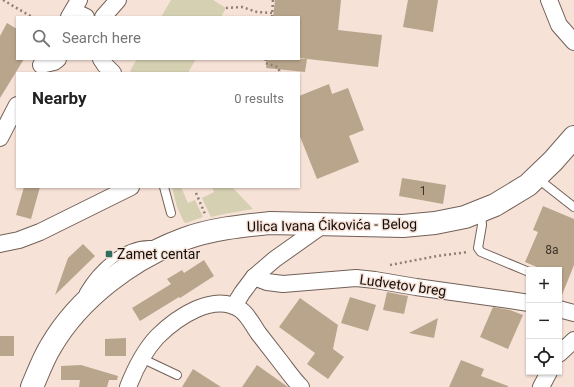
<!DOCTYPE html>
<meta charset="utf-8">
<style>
:root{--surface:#fff;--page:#f6f6f6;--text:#222;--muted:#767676;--line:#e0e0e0}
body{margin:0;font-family:Roboto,sans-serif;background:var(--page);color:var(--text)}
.controls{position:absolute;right:12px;bottom:12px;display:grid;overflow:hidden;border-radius:0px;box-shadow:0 1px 3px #0004}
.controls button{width:36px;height:36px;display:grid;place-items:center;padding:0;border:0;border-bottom:1px solid var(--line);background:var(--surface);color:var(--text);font:20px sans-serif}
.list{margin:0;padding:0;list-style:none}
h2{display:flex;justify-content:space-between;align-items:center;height:52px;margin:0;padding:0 16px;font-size:17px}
h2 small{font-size:13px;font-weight:400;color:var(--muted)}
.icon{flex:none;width:22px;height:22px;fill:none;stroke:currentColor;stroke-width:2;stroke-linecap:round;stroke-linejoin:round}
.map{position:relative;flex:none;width:574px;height:387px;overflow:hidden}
.search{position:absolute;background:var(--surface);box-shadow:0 1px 3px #0004;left:16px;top:16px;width:284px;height:44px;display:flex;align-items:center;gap:10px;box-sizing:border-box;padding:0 14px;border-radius:0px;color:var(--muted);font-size:15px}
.panel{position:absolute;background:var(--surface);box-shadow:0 1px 3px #0004;left:16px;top:72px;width:284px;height:116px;border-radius:0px}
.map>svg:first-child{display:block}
.green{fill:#d6d0b2}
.building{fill:#b9a58c}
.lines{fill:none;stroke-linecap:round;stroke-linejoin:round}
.lane-casing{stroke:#726157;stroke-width:10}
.street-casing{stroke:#726157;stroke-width:18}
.secondary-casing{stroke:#726157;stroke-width:24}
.path{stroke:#8e7f78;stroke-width:2.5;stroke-dasharray:2 3;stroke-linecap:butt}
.lane{stroke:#fff;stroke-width:8}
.street{stroke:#fff;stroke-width:16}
.secondary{stroke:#fff;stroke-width:22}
.poi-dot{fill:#2f6e5b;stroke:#f7e2d8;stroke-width:1.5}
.labels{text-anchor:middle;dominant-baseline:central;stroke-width:3;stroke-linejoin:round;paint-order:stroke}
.number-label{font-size:12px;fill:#3d342a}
.street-label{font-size:14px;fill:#140e0a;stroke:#f7e2d8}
.poi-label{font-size:14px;fill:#140e0a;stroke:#f7e2d8;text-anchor:start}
</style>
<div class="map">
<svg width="574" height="387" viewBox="0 0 574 387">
<rect width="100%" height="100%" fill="#f7e2d8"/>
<g class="green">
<path d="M171 0H213L226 8 221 17H161Z"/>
<path d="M137 59H196L188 73H133L130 71Z"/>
<path d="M172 187H181L188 203 195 200 203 217 186 223 184 222 177 207Z"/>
<path d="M212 187H232L253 209 224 214 211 217 202 198 214 192Z"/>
</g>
<g class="building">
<path d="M275 0H341L338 30 382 35 378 67 299 58V17H273Z"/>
<path d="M408 0H438L433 32 403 27Z"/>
<path d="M7 23 17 29V59H24L0 98V36Z"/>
<path d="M267 59H307L305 72 266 68Z"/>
<path d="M329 84 332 94 348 88 364 130 349 136 359 162 317 179 299 134V96Z"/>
<path d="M402 178 446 185 443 204 399 196Z"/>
<path d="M24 187H40L31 219 16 215Z"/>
<path d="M543 206 574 219V265L560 300H559V270H544L525 262 538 232 533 230Z"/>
<path d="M83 244 95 256 55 295 68 258Z"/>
<path d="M204 260 214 276 180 298 179 297 140 321 132 308 171 284 167 279 182 270 184 273Z"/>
<path d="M387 292 408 296 404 314 383 310Z"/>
<path d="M350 297 376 305 368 331 341 323Z"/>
<path d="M300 298 338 325 333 349 344 357 328 379 307 364 315 353 279 327Z"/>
<path d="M493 307 510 310 523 315 508 349 480 337Z"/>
<path d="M438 318 434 338 409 333Z"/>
<rect x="0" y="336" width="14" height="20"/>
<path d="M126 338V356H105V339Z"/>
<path d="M461 360 484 369 481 376 508 386V387H449Z"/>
<path d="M81 365 118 376 117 380H109L107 387H79L80 380H61V366Z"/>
<path d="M257 365 288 387H242Z"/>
<path d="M193 369 221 387H182Z"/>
</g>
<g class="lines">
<g class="lane-casing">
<g id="lane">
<path d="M537 178 574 207"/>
<path d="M164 187 171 213"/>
<path d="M481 212 482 225 478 248 481 252 529 272"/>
<path d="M84 292C97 270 124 243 152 245"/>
<path d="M141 358 177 375"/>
</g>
</g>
<g class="street-casing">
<g id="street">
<path d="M549 0 559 25 574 42"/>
<path d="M73 11 86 17"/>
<path d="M69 17 79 0"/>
<path d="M103 17 118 0"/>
<path d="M101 59 105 65 113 73"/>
<path d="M41 65 54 62 58 59"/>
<path d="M0 138 17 105"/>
<path d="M0 244 19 240 40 232 131 187"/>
<path d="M254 277 267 282 283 284 356 278 375 280 416 287 510 300 529 303"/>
<path d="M234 306 242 293 254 277 275 259 323 225"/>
<path d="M559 309 574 313"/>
<path d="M559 354 574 340"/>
<path d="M128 387C135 369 144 351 157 337 176 318 214 291 241 310 249 316 253 326 259 334 266 343 273 352 280 361 287 370 293 379 301 387"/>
<path d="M541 387 549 372"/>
</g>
</g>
<g class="secondary-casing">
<path id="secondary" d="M32 387C38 373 43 359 51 346 79 298 132 258 184 239 211 229 241 226 270 223L403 226 435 223 465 217 495 205 528 185 553 161 574 137"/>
</g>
<g class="path">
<path d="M3 0 32 17"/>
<path d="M226 8 242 7 257 12 272 13"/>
<path d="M272 17 273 0"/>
<path d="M266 59 265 63 278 67 280 73"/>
<path d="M196 193 205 214"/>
<path d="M390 265 437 256 468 252"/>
</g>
<use href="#lane" class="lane"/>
<use href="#street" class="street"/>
<use href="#secondary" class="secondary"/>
</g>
<rect class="poi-dot" x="105" y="250" width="8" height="8" rx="2"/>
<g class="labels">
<g class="number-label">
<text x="423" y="191">1</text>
<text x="552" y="250">8a</text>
</g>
<g class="street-label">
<text transform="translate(332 225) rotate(-1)">Ulica Ivana Ćikovića - Belog</text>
<text transform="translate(403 285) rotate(8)">Ludvetov breg</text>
</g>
<g class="poi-label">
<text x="117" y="254">Zamet centar</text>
</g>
</g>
</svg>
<div class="controls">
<button>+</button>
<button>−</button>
<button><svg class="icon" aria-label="locate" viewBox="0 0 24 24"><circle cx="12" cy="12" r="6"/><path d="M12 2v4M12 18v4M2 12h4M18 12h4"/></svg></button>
</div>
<div class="search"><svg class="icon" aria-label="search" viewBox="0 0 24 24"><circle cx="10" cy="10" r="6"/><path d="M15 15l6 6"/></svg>Search here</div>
<section class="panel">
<h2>Nearby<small>0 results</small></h2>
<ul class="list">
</ul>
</section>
</div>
